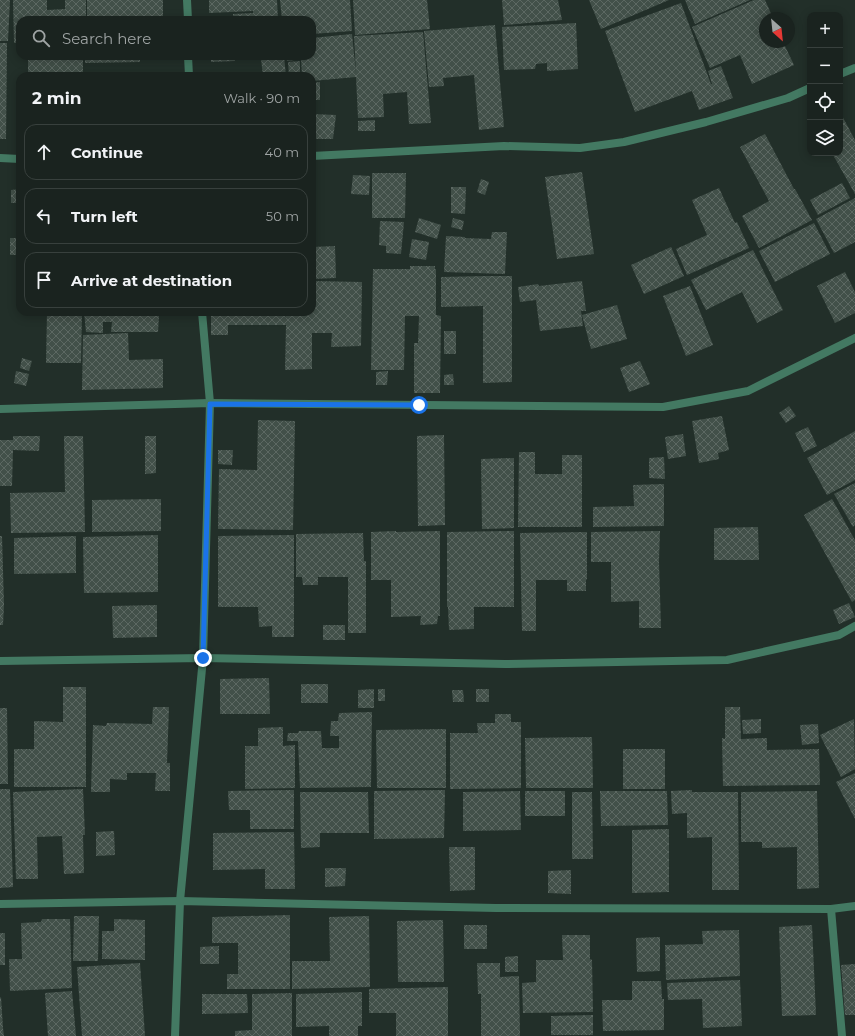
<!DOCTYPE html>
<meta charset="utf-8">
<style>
:root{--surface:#1a231f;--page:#272f2c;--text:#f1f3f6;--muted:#9fa4a4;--line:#38403d}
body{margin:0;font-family:Montserrat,sans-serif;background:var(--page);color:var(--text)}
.controls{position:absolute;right:12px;top:12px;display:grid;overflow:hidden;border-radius:8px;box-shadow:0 2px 10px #0003}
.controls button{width:36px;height:36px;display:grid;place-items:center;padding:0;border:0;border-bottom:1px solid var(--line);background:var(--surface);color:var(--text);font:20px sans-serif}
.compass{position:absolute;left:759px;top:12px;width:36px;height:36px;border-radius:50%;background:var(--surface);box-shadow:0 2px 10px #0003;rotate:153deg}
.stop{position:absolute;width:12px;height:12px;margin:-9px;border:3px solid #1a73e8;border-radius:50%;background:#fff}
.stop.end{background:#1a73e8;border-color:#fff;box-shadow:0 1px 4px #0008}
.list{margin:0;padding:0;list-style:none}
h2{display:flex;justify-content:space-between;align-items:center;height:52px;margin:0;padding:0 16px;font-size:17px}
h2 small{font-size:13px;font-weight:400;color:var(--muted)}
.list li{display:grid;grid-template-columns:26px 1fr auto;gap:12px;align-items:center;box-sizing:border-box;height:56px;margin:0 8px 8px;padding:0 8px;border:1px solid var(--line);border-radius:12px}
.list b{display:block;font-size:15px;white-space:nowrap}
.list em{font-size:13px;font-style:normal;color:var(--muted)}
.icon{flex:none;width:22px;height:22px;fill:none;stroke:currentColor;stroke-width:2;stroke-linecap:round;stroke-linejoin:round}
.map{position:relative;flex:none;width:855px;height:1036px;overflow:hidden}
.search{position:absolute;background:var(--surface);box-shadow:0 2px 10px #0003;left:16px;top:16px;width:300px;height:44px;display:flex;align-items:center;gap:10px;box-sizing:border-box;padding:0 14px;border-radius:12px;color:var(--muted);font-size:15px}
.panel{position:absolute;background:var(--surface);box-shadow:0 2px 10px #0003;left:16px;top:72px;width:300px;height:244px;border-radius:12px}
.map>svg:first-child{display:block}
.building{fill:url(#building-cross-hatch)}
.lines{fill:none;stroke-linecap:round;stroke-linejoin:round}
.minor{stroke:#437962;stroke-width:8}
.route{stroke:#1a73e8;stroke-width:5}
</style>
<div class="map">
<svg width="855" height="1036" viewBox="0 0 855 1036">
<defs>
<pattern id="building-cross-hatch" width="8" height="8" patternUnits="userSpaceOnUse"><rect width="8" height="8" fill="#425049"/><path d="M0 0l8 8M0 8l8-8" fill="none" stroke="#5c6862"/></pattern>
</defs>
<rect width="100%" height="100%" fill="#222f29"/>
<g class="building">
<path d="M0 0H10L8 41H0Z"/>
<path d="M13 0H47V10L65 9V0H86V20H20V43H14Z"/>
<rect x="87" y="0" width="76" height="20"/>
<path d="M209 0H277L278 20H233V14L253 13V11L209 13Z"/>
<path d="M280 0H350L352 31 312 34V20H282Z"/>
<path d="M353 0H427L430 29 355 35Z"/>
<path d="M502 0H558L562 20 504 25Z"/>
<path d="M589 0H669L601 29Z"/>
<path d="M685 0H750L695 24Z"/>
<path d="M754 0H765L773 18H765V42H783L794 65 752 84 740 55 710 68 692 27Z"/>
<path d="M681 3 711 84H712L708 71 721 66 733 98 699 110 692 91 635 112 605 31Z"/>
<path d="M576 23 578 69 547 71V63L536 64 535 69 504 70 502 27Z"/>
<path d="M495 25 504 127 479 130 474 75 443 78 444 86 429 87 424 31Z"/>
<path d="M423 32 431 123 409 124 407 92 383 94 384 117 358 118 356 77 312 81V76H302L301 59 287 61 286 56H312V38L352 34 356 73 354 36Z"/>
<path d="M0 43H7L6 139H0Z"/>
<rect x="28" y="56" width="55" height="20"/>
<path d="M85 56H140V62L85 63Z"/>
<path d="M211 56H234L235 61 211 62Z"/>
<path d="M252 56H284L286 76H263L261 59 253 60Z"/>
<path d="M300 61V76H289L288 62Z"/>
<path d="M320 82V100H312V83Z"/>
<path d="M840 112 855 140V194L832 153H840Z"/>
<path d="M312 114 336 115 333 139H312Z"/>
<path d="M375 120V131H358V121Z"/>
<path d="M765 134 794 189H795L812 220 759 248 742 216 769 201 740 147Z"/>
<path d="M582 172 594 254 557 259 545 177Z"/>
<path d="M372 173H406L405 218H372Z"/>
<path d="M353 175 370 176 369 195 351 194Z"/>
<path d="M481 179 489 182 485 195 477 192Z"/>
<path d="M842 183 850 198 818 215 810 200Z"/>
<path d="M451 187H466L465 214 451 213Z"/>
<path d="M719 188 735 223 737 222 749 248 687 275 676 249 707 235 692 200Z"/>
<path d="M20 189V203H11V190Z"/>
<path d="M855 198V242L834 253 816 219Z"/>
<path d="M419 218 441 225 437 239 415 232Z"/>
<path d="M453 218 464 221 462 230 451 227Z"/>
<path d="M380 221 404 222 401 254 386 253V246L379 245Z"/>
<path d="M814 223 830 254 775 282 759 251Z"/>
<path d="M492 232H507L505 274 444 272 446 236 465 237V238L491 239Z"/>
<rect x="10" y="238" width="10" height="17"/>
<path d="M412 239 429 242 426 260 409 257Z"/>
<path d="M335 246 336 278 312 279V247Z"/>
<path d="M671 247 684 276 644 294 631 265Z"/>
<path d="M753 250 783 310 757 323 742 292 706 310 691 280Z"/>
<path d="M410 266H435V269H436V315L441 316 440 393H414V343H418L419 316H405L404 370H371L373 269H410Z"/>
<path d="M845 272 855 292V313L835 323 817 286Z"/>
<path d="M488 276H512V382L483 383V306L441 307V277Z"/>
<path d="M312 281 362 282 361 346 331 347 332 333H312V369L285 370 286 325H228V335H211V312H285L286 319V312H312Z"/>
<path d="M582 281 586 311H581L583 326 540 331 536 300 520 302 518 287 538 284 539 286Z"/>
<path d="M690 286 713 345 686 356 663 296Z"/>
<path d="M617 305 627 339 591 349 582 315Z"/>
<path d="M47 312H82L81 363H46Z"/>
<path d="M84 312H133V316H159L158 332H111L112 322H103V333L86 332Z"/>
<rect x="444" y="331" width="12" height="23"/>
<path d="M128 333 129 360 163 359V388L82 390 83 335Z"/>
<path d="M22 358 32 361 29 371 20 368Z"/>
<path d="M640 361 650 384 629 392 620 368Z"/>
<path d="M16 371 29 374 26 386 14 383Z"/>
<path d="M388 371 387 385H376V372Z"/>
<path d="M453 374 454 385H444V375Z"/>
<path d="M789 406 796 416 786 423 779 413Z"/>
<path d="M722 416 729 450 718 453 719 459 699 463 692 421Z"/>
<path d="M258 420 295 421 293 530 218 529 219 469 257 470Z"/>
<path d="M808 427 817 446 804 452 795 433Z"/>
<path d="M855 431V480L827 495 807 458Z"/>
<path d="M683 434 686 456 668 459 665 437Z"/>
<path d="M444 435 445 525 418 526 417 436Z"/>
<path d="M13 436H40L39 451 13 450 12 486H0V440H13Z"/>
<path d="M64 436H83L85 532 11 533 10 493 65 492Z"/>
<path d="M145 436H156V473L145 474Z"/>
<path d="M218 450H233L232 465 218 464Z"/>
<path d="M519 452H535V474H562V455H582V527H518Z"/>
<path d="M664 457 665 479 649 478V458Z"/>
<path d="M514 458V528L482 529 481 459Z"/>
<path d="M855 483V525L853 527 834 494Z"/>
<path d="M664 484V526L593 527V507L634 506 633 485Z"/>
<path d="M161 499V531L92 532V500Z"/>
<path d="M832 499 855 540V600L852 602 804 515Z"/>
<path d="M758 527 759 560H714V528Z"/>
<path d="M396 531V532L440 531V616H438L437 624 420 625 421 616 391 617V580H371V532Z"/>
<path d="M514 531V607H474V629L449 630 448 607H447V532Z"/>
<path d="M660 531 659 561 661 628H639V601L611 602V562H591V532Z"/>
<path d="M587 532V579L586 580V591H567V580H536V631H522L520 533Z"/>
<path d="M363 533 364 561H366V633H348V577H318V585H303L302 577H296V534Z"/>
<path d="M158 535V592L84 593 83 537Z"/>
<path d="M294 535V637H272V626L259 627 258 607H218V536Z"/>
<path d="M0 536H2L4 605 3 625H0Z"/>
<path d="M76 536V573L14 574V538Z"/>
<path d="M849 603 855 617 839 624 833 610Z"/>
<path d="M157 605V637L113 638 112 606Z"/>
<rect x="323" y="625" width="22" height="15"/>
<path d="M269 678 270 714H220V679Z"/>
<rect x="301" y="684" width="27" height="19"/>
<path d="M63 687H86V787H14V749H34V721L63 722Z"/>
<path d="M374 689V708H358V690Z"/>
<rect x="378" y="689" width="7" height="12"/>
<rect x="476" y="689" width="13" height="13"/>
<path d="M452 690H463L464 702H453Z"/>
<path d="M153 707H169L167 763H170V791H155L156 773H127V780L110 779V792H91L93 725 106 726 107 723 152 724Z"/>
<path d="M725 707H740L741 739 767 738V750L819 749 820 785 723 786 722 738 725 739Z"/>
<path d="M0 708H7L8 784H0Z"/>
<path d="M372 712 371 787 300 788 298 741H287L288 733H298L299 731H321L322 748H339V736H330L331 721H338L339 713Z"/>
<path d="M495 714H511V722H521V788L450 789V733H478L477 723H495Z"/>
<path d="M761 719V733L743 734 742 720Z"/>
<path d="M854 719 855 769 841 777 820 735Z"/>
<path d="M818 724 819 743 802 745 800 725Z"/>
<path d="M283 727V746L295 745V788L245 789V746H258V728Z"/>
<path d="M446 729V788H377L376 730Z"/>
<path d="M592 737 593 788H526L525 738Z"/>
<rect x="623" y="749" width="42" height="40"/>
<path d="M855 773V819L836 782Z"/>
<path d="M0 789H10L13 887 0 888Z"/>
<path d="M83 789 85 835H83L84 873 64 874 62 836 37 837 38 879H16L13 792Z"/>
<path d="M294 790V829H250V810H229L228 791Z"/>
<path d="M445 790 444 838 374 839V791Z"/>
<path d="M692 790V792H738L739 890H712V837L687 838V813L672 814 671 791Z"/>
<path d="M520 791 521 830 463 831V792Z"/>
<rect x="525" y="791" width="40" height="25"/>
<path d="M600 791H667L668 825 601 826Z"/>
<path d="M817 791 819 888 797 889V847L762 848V842H741V792Z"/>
<path d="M300 792H368L369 833H320V847L301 848Z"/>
<path d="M572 792H592L593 859H572Z"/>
<path d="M669 829V892L632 893V830Z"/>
<path d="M114 831 115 855 96 856V832Z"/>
<path d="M294 832 295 889H265V869L213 870V833Z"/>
<path d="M449 847H475V890L450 891Z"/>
<path d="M325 868H346L345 886 325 887Z"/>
<path d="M571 870V894L548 893V871Z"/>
<path d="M290 915V989H227V974H238V943H212V917Z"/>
<path d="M74 916H99L98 961H73Z"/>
<path d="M369 916 370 987 292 989V961H330L329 917Z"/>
<path d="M42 919H70L72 988 10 991 9 959H22L21 923 41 922Z"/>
<path d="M114 919 145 920V960L102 959V931H114Z"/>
<path d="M443 920 444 982H398L397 921Z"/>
<rect x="464" y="925" width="23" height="24"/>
<path d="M812 925 816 1015 782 1016 779 927Z"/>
<path d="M739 930 740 976 666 980 665 945 703 944 702 931Z"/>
<rect x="0" y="933" width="5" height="32"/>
<path d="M562 935H590V959L592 960 593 1012 523 1013 522 983 536 982V960H563Z"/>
<path d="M660 937V971L637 972 636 938Z"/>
<path d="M219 946V964H200V947Z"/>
<path d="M518 956V972H505V957Z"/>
<path d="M140 963 145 1036H82L77 967Z"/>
<path d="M477 963H500V977L519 976 520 1036H481V994H478Z"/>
<path d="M855 964V1015H845L841 965Z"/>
<path d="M740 980 742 1026 703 1028 702 999 668 1000 667 983Z"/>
<path d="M632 981H661L662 999H664V1030L603 1031 602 1000H632Z"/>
<path d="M448 987V1036H396V1013H369V989Z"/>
<path d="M72 991 76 1036H48L45 993Z"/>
<path d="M362 992V1026H358V1036H329V1026L296 1027V994Z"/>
<path d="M292 993V1036H235V1031L252 1030V994Z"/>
<path d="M202 994H247L248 1013 202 1014Z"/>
<path d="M1 997 3 1028 4 1036H0V998Z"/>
<path d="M593 1015V1035H551V1016Z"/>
</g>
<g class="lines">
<g class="minor">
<path d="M187 0 188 20"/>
<path d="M188 56 189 76"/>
<path d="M840 74 855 68"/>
<path d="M312 156 504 146 580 148 624 142 706 122 788 98 810 88"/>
<path d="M0 158 20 159"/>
<path d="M0 409 210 403 663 407 748 391 855 338"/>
<path d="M0 661 203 658 505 664 727 660 839 635 855 626"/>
<path d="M0 904 180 901 496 908 831 909 855 906"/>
<path d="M831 909 842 1036"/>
<path d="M175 1036 180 901 203 658 210 403 202 312"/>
</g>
</g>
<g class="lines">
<path class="route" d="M203 658 210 404 419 405"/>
</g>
</svg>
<div class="controls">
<button>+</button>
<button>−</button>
<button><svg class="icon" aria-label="locate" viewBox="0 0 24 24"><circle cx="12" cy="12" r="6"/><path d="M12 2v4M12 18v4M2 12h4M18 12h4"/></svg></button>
<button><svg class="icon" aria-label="layers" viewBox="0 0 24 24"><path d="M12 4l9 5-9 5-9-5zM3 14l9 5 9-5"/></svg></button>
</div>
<svg class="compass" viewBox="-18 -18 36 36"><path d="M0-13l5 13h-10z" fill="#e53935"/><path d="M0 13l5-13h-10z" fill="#9fa4a4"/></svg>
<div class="stop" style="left:419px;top:405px"></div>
<div class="stop end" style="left:203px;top:658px"></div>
<div class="search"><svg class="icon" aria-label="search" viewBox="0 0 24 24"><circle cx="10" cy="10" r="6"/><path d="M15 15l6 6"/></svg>Search here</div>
<section class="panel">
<h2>2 min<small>Walk · 90 m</small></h2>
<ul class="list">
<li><svg class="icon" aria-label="ahead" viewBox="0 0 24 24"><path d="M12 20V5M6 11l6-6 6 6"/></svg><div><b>Continue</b></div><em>40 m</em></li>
<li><svg class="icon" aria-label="left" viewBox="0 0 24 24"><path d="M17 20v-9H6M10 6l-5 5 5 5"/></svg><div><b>Turn left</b></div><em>50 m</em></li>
<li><svg class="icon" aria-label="arrive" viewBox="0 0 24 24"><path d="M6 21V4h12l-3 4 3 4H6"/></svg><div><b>Arrive at destination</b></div></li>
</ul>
</section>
</div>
